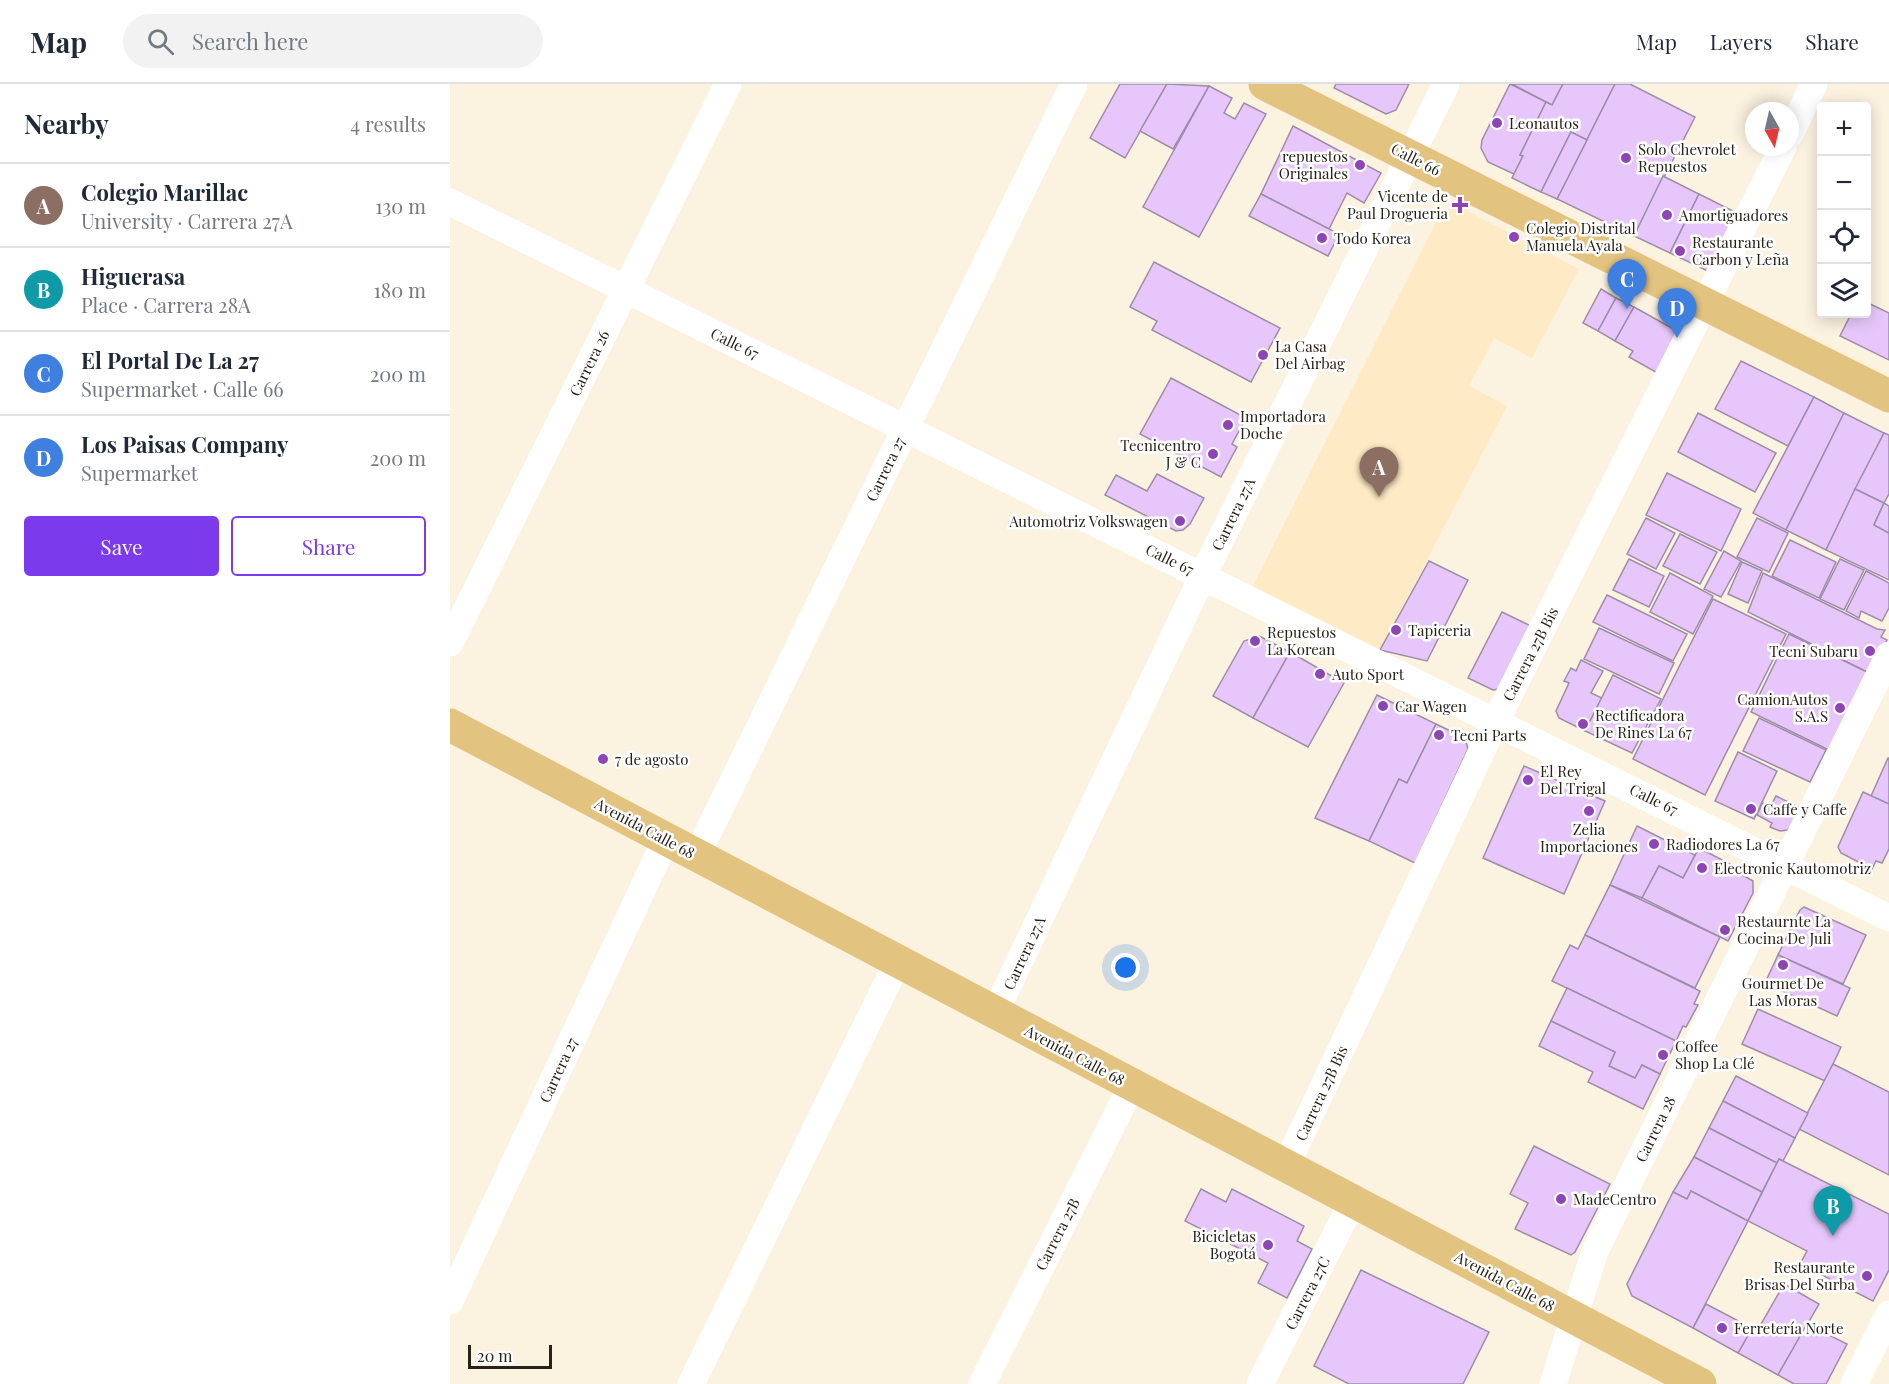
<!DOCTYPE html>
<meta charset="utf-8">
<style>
:root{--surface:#fff;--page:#f2f2f3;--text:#1f2937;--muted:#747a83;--line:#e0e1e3;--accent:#7c3aed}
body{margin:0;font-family:"Playfair Display",serif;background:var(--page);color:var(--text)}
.controls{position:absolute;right:18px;top:18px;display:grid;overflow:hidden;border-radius:6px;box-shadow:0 3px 15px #0003}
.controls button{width:54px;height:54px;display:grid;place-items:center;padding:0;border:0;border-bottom:2px solid var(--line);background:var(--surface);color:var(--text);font:30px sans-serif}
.compass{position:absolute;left:1295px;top:18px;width:54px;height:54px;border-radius:50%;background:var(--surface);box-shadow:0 3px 15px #0003;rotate:172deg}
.scale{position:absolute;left:18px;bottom:15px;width:84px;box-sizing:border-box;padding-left:6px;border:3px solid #272116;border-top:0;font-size:16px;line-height:21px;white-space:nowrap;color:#272116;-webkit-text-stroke:4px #fff;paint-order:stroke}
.you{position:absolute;left:676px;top:884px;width:21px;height:21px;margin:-15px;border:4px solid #fff;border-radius:50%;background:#1a73e8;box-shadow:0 0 0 9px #1a73e833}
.badge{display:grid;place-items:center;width:39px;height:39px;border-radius:50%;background:var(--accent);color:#fff;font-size:20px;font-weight:700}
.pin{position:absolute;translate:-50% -50px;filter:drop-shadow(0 2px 3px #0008)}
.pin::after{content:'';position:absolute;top:32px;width:21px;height:18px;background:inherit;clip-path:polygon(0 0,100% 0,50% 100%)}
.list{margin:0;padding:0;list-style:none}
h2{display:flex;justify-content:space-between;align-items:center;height:78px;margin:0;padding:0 24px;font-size:26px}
h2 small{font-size:20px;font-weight:400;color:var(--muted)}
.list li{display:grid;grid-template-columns:39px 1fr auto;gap:18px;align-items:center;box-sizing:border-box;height:84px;padding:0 24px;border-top:2px solid var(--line)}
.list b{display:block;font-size:22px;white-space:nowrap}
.list p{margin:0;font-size:20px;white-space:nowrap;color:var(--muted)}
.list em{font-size:20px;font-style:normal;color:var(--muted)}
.actions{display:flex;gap:12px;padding:18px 24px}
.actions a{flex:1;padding:14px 0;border:2px solid var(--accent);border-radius:6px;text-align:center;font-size:21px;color:var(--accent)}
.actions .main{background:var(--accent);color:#fff}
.icon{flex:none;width:33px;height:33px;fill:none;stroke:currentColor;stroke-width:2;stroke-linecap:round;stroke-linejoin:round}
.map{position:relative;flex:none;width:1439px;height:1300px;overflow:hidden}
header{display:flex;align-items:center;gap:36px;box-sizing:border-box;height:84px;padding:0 30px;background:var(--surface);border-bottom:2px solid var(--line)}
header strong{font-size:28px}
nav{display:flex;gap:33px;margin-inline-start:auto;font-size:21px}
.search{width:420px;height:54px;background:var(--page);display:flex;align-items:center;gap:15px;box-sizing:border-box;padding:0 21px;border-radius:33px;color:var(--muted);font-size:22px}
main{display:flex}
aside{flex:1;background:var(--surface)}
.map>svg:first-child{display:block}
.built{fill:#feeac4}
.building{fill:#e7c7fb;stroke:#9d8da8;stroke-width:1.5}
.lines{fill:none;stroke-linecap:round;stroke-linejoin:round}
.minor{stroke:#fff;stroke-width:27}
.major{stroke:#e2c37f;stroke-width:33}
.poi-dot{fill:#8f44b6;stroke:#fff;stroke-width:2}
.labels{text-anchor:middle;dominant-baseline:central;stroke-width:5;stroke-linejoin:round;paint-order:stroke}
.poi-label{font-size:15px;fill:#272116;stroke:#fff;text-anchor:start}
.street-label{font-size:15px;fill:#272116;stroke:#fff}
</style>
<header>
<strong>Map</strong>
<div class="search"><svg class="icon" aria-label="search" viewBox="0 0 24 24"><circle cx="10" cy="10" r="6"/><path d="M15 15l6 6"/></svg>Search here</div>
<nav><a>Map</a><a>Layers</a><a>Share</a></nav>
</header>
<main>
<aside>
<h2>Nearby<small>4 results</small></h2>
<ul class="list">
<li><span class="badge" style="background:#8d6e63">A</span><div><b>Colegio Marillac</b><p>University · Carrera 27A</p></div><em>130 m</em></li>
<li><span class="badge" style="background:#0f9aa8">B</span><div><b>Higuerasa</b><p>Place · Carrera 28A</p></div><em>180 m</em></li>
<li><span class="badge" style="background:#3f7fe0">C</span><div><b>El Portal De La 27</b><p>Supermarket · Calle 66</p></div><em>200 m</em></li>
<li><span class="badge" style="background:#3f7fe0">D</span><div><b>Los Paisas Company</b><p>Supermarket</p></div><em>200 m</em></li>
</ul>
<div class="actions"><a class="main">Save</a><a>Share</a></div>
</aside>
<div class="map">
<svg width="1439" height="1300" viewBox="0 0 1439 1300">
<rect width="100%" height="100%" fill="#fcf2e0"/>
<path class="built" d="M1009 123 1129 185 1082 274 1044 254 1019 302 1057 322 930 566 802 504 990 130 995 126Z"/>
<g class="building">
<path d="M670 0H717L675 74 640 54Z"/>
<path d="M717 0 759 2 723 65 690 47Z"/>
<path d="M886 0H959L946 26 936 30 884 4Z"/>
<path d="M1060 0 1096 18 1070 71 1073 72 1064 90 1038 78 1031 64 1032 56Z"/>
<path d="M1062 0H1113L1102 21Z"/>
<path d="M1113 0H1165L1137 56 1121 48 1091 108 1062 94 1073 72 1070 71 1096 18 1102 21Z"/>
<path d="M1165 0H1180L1245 33 1184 152 1107 115Z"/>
<path d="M759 2 782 14 774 29 785 35 794 19 816 30 749 153 693 123Z"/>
<path d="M843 42 931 89 914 119 897 109 879 145 811 110Z"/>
<path d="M1121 48 1137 56 1107 115 1091 108Z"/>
<path d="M1213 92 1249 110 1220 169 1184 152Z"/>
<path d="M811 110 889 150 878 172 799 132Z"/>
<path d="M1249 110 1291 131 1262 189 1220 169Z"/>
<path d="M704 178 830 244 801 298 702 246 707 237 680 223Z"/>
<path d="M1151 205 1166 214 1148 247 1133 239Z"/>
<path d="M1166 214 1184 223 1165 257 1148 247Z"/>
<path d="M1416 218 1439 229V276L1390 252 1401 230H1416Z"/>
<path d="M1184 223 1231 249 1211 291 1179 273 1183 267 1165 257Z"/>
<path d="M1291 277 1364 313 1338 362 1265 325Z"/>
<path d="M721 294 796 334 782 360 787 363 771 393 690 350Z"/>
<path d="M1364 313 1394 329 1336 446 1303 429Z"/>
<path d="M1248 329 1326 369 1305 408 1228 368Z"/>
<path d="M1394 329 1434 349 1376 466 1336 446Z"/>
<path d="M1434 349 1439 351V410L1434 419 1405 405Z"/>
<path d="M1217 389 1291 425 1271 467 1196 431Z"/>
<path d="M707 390 754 414 740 440 733 446 726 447 655 411 666 391 697 407Z"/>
<path d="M1405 405 1434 419 1424 441 1439 449V496L1376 466Z"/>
<path d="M1434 419 1439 422V449L1424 441Z"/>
<path d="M1196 434 1225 449 1206 485 1177 470Z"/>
<path d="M1307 434 1338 449 1319 488 1287 473Z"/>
<path d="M1230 450 1267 468 1250 500 1213 482Z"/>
<path d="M1340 456 1386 478 1369 514 1322 492Z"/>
<path d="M1274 467 1291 477 1271 513 1254 505Z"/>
<path d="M1179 475 1214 492 1199 523 1163 506Z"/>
<path d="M1390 475 1414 486 1394 526 1370 515Z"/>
<path d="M979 477 1018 496 977 577 930 566Z"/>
<path d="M1292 478 1312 487 1298 519 1278 510Z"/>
<path d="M1416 487 1439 499V524L1432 537 1411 527 1409 534 1396 527Z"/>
<path d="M1220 489 1263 512 1243 550 1200 528Z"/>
<path d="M1313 489 1427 545 1435 546 1431 553 1437 556 1421 590 1298 528Z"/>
<path d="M1157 511 1237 550 1223 577 1143 538Z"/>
<path d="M1263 515 1336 550 1255 711 1183 675Z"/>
<path d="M1052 528 1087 545 1049 605 1043 606 1018 594Z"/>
<path d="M1149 544 1224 579 1209 610 1134 575Z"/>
<path d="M1339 550 1421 590 1383 668 1301 628Z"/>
<path d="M809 552 840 568 803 634 763 612 794 557Z"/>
<path d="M840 568 894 599 858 663 803 634Z"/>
<path d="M1131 576 1153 587 1141 609 1152 614 1135 647 1109 634 1106 627 1119 599 1114 597 1121 584 1126 587Z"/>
<path d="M1163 591 1211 615 1182 669 1135 647Z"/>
<path d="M927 611 986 640 957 699 949 695 919 757 865 734Z"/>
<path d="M1309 634 1376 666 1360 698 1293 667Z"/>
<path d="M986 640 1015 654 1018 665 965 779 919 757 949 695 957 699Z"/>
<path d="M1288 668 1327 687 1304 735 1265 717Z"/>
<path d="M1438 674H1439V720L1421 712Z"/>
<path d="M1074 682 1155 717 1114 810 1033 774Z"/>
<path d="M1413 708 1439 720V765L1432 779 1426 777 1422 785 1391 769 1388 763Z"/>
<path d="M1326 712 1353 725 1338 746 1330 747 1320 743 1322 739 1307 731 1313 719 1320 723Z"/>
<path d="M1187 742 1245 771 1233 794 1209 782 1192 814 1160 801Z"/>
<path d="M1249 764 1282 781 1280 784 1303 797V809L1278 857 1192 814 1209 782 1233 794Z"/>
<path d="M1160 801 1270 853 1245 904 1135 851Z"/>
<path d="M1354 823 1416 851 1393 900 1328 871 1350 826Z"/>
<path d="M1135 851 1250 907 1244 920 1248 921 1236 943 1233 942 1226 957 1102 897 1120 861 1128 865Z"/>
<path d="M1328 871 1400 904 1387 932 1315 899Z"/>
<path d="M1117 904 1226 957 1210 990 1192 981 1185 994 1159 982 1165 968 1101 937Z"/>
<path d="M1308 925 1391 963 1375 997 1292 960Z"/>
<path d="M1101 937 1165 968 1159 982 1185 994 1192 981 1210 990 1193 1025 1138 998 1143 988 1089 962Z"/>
<path d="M1383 980 1439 1008V1091L1349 1045Z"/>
<path d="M1286 992 1358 1029 1345 1054 1273 1017Z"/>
<path d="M1273 1017 1345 1054 1333 1077 1329 1075 1327 1079 1259 1044Z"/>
<path d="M1259 1044 1327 1079 1312 1108 1244 1073Z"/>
<path d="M1084 1062 1160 1100 1125 1168 1121 1171 1065 1145 1078 1119 1060 1110Z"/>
<path d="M1244 1073 1312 1108 1298 1137 1241 1107 1237 1115 1223 1108Z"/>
<path d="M1329 1075 1439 1130V1186L1423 1217 1350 1180 1357 1167 1298 1137Z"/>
<path d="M751 1105 776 1118 782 1105 854 1142 847 1157 862 1165 837 1214 808 1199 818 1179 735 1137Z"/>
<path d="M1241 1107 1298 1137 1243 1244 1182 1212 1177 1200 1223 1108 1237 1115Z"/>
<path d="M911 1186 1039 1248 1013 1300H899L864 1282Z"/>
<path d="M1334 1200 1369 1220 1328 1291 1288 1269 1302 1244 1307 1247Z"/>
<path d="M1256 1220 1302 1244 1288 1269 1243 1244Z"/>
<path d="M1357 1240 1397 1260 1376 1300H1344L1328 1291Z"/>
</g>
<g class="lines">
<g class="minor">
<path d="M1340 50 1364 0"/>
<path d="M0 118 1439 834"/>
<path d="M0 559 278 0"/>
<path d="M247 771 624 0"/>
<path d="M545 929 753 491 996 0"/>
<path d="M836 1082 1046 637 1333 63"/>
<path d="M0 1217 216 755"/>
<path d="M241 1300 448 877"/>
<path d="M532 1300 682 1001"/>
<path d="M810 1300 903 1117"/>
<path d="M1103 1300 1145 1167 1439 571"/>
<path d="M1404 1300 1439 1230"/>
</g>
<g class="major">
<path d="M815 0 1439 312"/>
<path d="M0 641 1250 1300"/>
</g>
</g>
<g class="poi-dot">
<circle cx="1047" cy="39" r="6"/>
<circle cx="1176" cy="74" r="6"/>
<circle cx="910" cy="81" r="6"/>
<path d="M1007 112h6v6h6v6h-6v6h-6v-6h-6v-6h6z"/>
<circle cx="1217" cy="131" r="6"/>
<circle cx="1064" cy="153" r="6"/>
<circle cx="872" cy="154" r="6"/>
<circle cx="1230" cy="167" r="6"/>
<circle cx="813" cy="271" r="6"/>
<circle cx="778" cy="341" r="6"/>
<circle cx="763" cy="370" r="6"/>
<circle cx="730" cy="437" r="6"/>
<circle cx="946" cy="546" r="6"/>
<circle cx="805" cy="557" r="6"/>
<circle cx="1420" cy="567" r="6"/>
<circle cx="870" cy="590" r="6"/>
<circle cx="933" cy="622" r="6"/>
<circle cx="1390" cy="624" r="6"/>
<circle cx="1133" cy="640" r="6"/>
<circle cx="989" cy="651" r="6"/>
<circle cx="153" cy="675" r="6"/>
<circle cx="1078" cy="696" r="6"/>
<circle cx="1301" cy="725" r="6"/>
<circle cx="1139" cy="727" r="6"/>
<circle cx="1204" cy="760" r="6"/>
<circle cx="1252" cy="784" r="6"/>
<circle cx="1275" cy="846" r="6"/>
<circle cx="1333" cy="881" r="6"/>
<circle cx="1213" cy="971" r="6"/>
<circle cx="1111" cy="1115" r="6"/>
<circle cx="818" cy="1161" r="6"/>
<circle cx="1417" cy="1192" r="6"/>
<circle cx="1272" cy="1244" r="6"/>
</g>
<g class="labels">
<g class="poi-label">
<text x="1059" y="39">Leonautos</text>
<text x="1188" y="65">Solo Chevrolet<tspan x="1188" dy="17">Repuestos</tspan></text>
<text x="898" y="72" text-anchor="end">repuestos<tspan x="898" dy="17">Originales</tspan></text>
<text x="998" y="112" text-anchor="end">Vicente de<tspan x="998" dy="17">Paul Drogueria</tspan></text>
<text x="1229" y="131">Amortiguadores</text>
<text x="1076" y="144">Colegio Distrital<tspan x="1076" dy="17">Manuela Ayala</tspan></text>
<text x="884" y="154">Todo Korea</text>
<text x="1242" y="158">Restaurante<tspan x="1242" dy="17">Carbon y Leña</tspan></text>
<text x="825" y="262">La Casa<tspan x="825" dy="17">Del Airbag</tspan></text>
<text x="790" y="332">Importadora<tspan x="790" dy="17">Doche</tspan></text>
<text x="751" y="361" text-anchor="end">Tecnicentro<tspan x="751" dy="17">J &amp; C</tspan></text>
<text x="718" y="437" text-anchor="end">Automotriz Volkswagen</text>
<text x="958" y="546">Tapiceria</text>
<text x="817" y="548">Repuestos<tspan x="817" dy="17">La Korean</tspan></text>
<text x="1408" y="567" text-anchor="end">Tecni Subaru</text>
<text x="882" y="590">Auto Sport</text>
<text x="1378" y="615" text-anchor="end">CamionAutos<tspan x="1378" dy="17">S.A.S</tspan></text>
<text x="945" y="622">Car Wagen</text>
<text x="1145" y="631">Rectificadora<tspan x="1145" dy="17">De Rines La 67</tspan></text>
<text x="1001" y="651">Tecni Parts</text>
<text x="165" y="675">7 de agosto</text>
<text x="1090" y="687">El Rey<tspan x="1090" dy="17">Del Trigal</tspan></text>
<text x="1313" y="725">Caffe y Caffe</text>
<text x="1139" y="745" text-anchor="middle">Zelia<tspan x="1139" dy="17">Importaciones</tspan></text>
<text x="1216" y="760">Radiodores La 67</text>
<text x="1264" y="784">Electronic Kautomotriz</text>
<text x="1287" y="837">Restaurnte La<tspan x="1287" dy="17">Cocina De Juli</tspan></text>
<text x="1333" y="899" text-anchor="middle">Gourmet De<tspan x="1333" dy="17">Las Moras</tspan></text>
<text x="1225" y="962">Coffee<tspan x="1225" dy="17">Shop La Clé</tspan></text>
<text x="1123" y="1115">MadeCentro</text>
<text x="806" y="1152" text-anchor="end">Bicicletas<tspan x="806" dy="17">Bogotá</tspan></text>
<text x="1405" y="1183" text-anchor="end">Restaurante<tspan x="1405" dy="17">Brisas Del Surba</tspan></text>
<text x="1284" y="1244">Ferretería Norte</text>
</g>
<g class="street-label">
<text transform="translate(966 75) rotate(27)">Calle 66</text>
<text transform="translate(285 259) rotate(26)">Calle 67</text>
<text transform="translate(139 279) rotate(-64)">Carrera 26</text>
<text transform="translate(435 385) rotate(-64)">Carrera 27</text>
<text transform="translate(783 430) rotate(-64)">Carrera 27A</text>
<text transform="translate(720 475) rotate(26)">Calle 67</text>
<text transform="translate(1080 570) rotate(-63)">Carrera 27B Bis</text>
<text transform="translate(1204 715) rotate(26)">Calle 67</text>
<text transform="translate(195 744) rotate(28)">Avenida Calle 68</text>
<text transform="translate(574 869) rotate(-65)">Carrera 27A</text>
<text transform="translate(625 971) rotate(28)">Avenida Calle 68</text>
<text transform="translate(108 986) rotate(-65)">Carrera 27</text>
<text transform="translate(871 1009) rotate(-65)">Carrera 27B Bis</text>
<text transform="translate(1205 1045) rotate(-64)">Carrera 28</text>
<text transform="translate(607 1150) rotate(-63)">Carrera 27B</text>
<text transform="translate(1055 1197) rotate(28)">Avenida Calle 68</text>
<text transform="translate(857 1209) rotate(-63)">Carrera 27C</text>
</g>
</g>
</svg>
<div class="controls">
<button>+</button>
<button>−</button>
<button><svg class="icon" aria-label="locate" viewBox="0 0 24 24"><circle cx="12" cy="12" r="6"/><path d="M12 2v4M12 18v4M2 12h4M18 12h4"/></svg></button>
<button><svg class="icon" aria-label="layers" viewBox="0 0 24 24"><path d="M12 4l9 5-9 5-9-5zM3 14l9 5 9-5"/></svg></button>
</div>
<svg class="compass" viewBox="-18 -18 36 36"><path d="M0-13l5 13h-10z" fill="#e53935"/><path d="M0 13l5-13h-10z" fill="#747a83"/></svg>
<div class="scale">20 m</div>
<div class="you"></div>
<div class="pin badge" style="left:929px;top:413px;background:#8d6e63">A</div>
<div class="pin badge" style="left:1383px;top:1152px;background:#0f9aa8">B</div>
<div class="pin badge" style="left:1177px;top:225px;background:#3f7fe0">C</div>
<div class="pin badge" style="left:1227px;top:254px;background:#3f7fe0">D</div>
</div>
</main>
